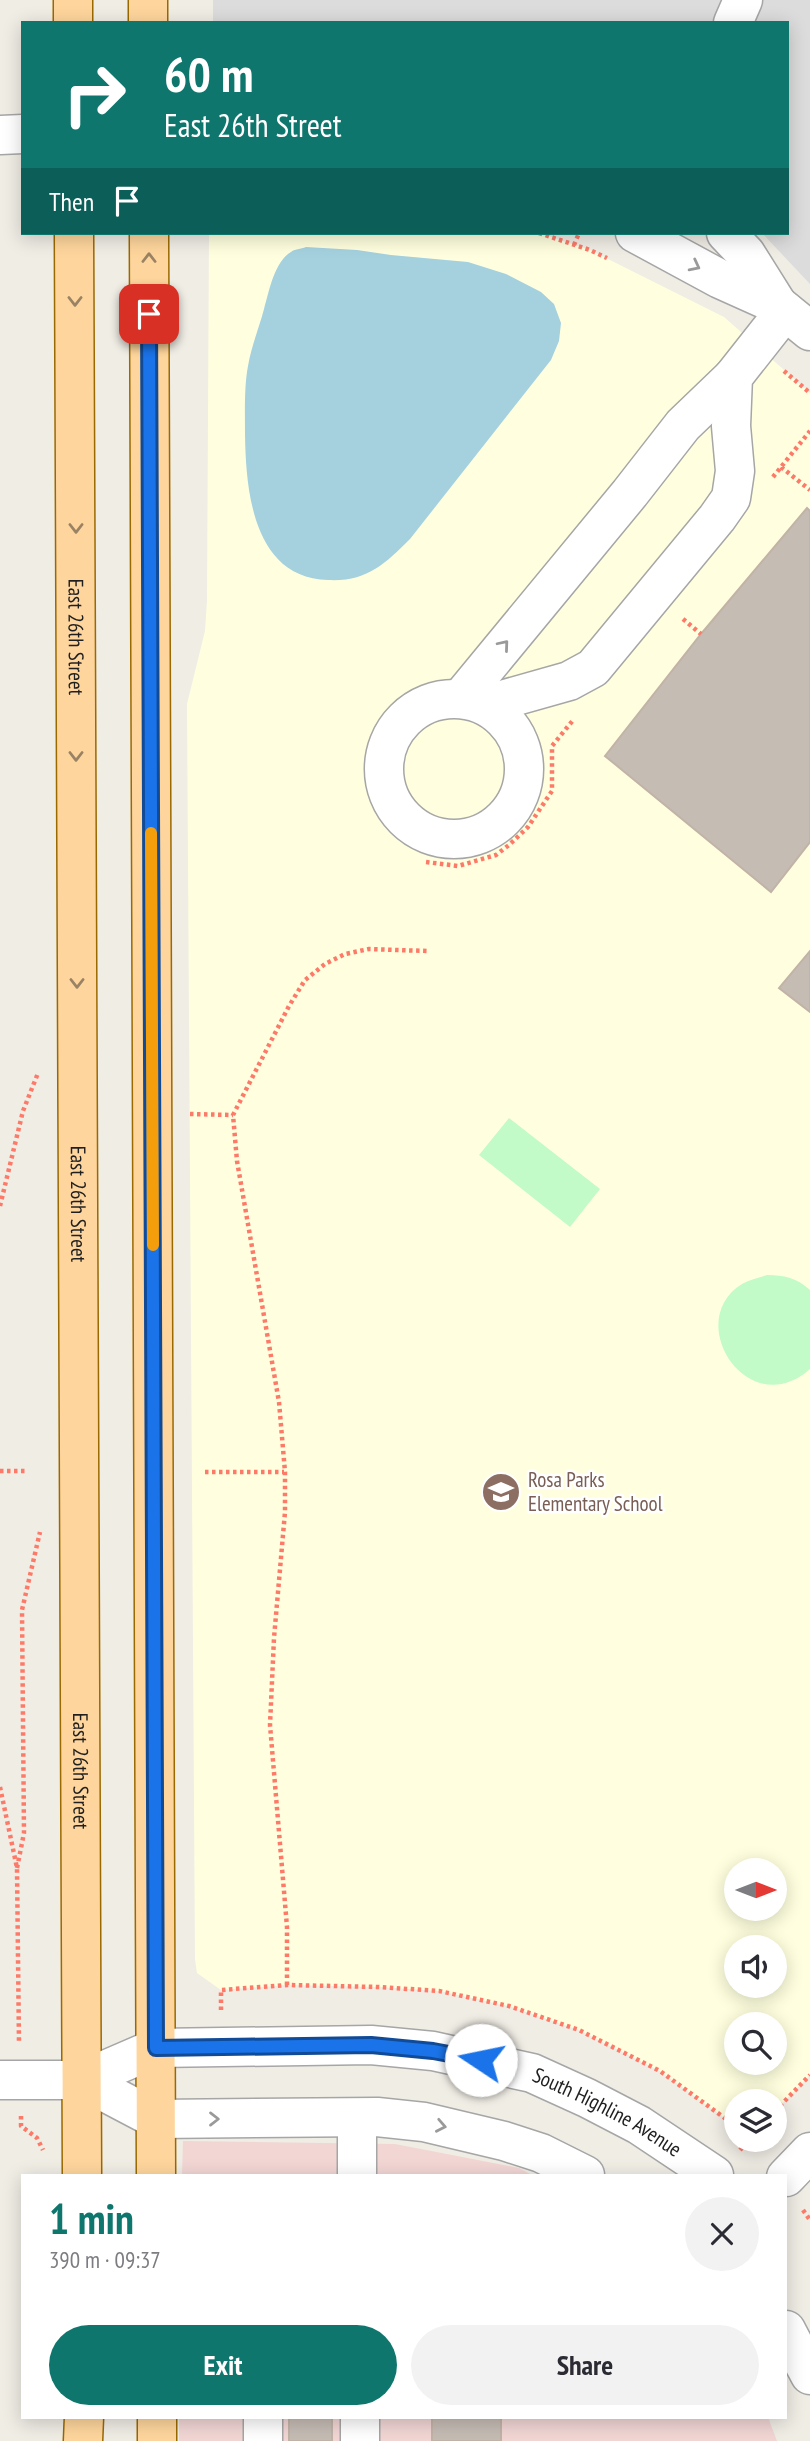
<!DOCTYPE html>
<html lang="en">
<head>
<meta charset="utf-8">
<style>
  body { margin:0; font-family:"PT Sans Narrow",sans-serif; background:#f2f2f3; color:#2b2b33; height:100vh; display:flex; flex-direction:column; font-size:26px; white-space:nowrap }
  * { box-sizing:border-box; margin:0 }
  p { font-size:23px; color:#7c7c81 }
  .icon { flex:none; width:38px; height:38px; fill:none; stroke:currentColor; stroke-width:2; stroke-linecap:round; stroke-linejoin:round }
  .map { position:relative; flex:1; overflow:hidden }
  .drawer { position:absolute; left:21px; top:2174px; width:766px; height:245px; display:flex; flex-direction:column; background:#fff; border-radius:0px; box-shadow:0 4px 18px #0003 }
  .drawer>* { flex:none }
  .top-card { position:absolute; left:21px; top:21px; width:768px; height:214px; border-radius:0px; box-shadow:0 4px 18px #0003; background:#0f766e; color:#fff; overflow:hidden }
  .needle { width:46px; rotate:90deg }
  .controls { position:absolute; left:724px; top:1858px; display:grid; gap:14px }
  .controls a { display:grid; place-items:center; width:63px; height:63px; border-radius:50%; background:#fff; box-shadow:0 4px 18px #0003; font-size:35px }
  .pin { position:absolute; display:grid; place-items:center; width:60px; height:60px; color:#fff; margin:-30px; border-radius:14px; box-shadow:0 4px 10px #0006 }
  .me { position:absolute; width:77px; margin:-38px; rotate:281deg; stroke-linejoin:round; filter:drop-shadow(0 0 5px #0008) }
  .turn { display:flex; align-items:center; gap:24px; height:147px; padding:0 28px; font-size:32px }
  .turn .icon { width:91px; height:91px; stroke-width:2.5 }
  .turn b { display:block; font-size:49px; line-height:60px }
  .then { display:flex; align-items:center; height:66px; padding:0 28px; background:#0003; gap:14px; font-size:26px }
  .round { display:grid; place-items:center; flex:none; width:74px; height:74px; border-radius:37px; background:#f2f2f3 }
  .head { display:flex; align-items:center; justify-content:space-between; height:119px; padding:0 28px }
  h1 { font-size:42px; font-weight:800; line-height:52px; color:#0f766e }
  .primary-button { display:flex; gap:14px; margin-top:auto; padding:14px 28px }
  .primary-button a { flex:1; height:80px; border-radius:42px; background:#0f766e; color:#fff; font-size:28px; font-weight:800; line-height:80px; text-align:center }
  .primary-button a+a { background:#f2f2f3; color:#2b2b33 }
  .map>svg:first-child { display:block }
</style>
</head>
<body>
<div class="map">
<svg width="810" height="2441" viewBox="0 0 810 2441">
  <rect width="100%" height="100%" fill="#f0ede5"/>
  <path fill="#dddcdc" d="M 213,0 L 810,0 L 810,284 L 762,233 L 788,233 L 788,23 L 213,23 Z"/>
  <path fill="#f1d6d4" d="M 183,2141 L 395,2144 L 519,2168 L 532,2175 L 182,2175 Z
    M 179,2417 L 768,2417 L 777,2441 L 179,2441 Z"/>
  <path fill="#ffffdf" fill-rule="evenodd" d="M 209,233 L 539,233 L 590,250 L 724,317 L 810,393 L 810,2075 L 775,2111 L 775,2102 L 737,2102 L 737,2127 L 660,2071 L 579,2030 L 509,2006 L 439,1991 L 379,1987 L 287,1985 L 221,1990 L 197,1973 L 195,1959 L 187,704 L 205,631 L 207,601 ZM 737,1871 L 775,1871 L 775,1909 L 737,1909 ZM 737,1948 L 775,1948 L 775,1986 L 737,1986 ZM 737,2025 L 775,2025 L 775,2063 L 737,2063 Z"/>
  <path fill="#c2fbc7" d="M 509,1118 L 600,1189 L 570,1227 L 479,1155 Z
    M 767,1275 C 784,1275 797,1278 810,1290 L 810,1369 C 748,1424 682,1321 742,1284 C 749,1280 759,1278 767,1275 Z"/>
  <path fill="#a5d1df" d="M 306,247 L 357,250 L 391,255 L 468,262 L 506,274 L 541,292 L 554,304 L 561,323 L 559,341 L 551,360 L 410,539 C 384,565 366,582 328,580 C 253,578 246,491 245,435 C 245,413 244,387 248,366 C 251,347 259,328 264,309 C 269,292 274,262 291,252 C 294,249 301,249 306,247 Z"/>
  <path fill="#c5bcb4" stroke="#c2b3a7" stroke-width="2" d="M 807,508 L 810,511 L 810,842 L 771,892 L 605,756 L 701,634 Z
    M 810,951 L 810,1012 L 779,988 Z
    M 289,2417 L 332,2417 L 332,2441 L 289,2441 Z
    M 432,2417 L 501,2417 L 501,2441 L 432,2441 Z"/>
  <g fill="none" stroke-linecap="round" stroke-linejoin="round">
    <defs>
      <g id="minor">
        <path d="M 733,23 L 743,0"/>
        <path d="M 0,135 L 23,134"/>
        <path d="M 635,233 L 720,279 L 778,305 L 810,331"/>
        <path d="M 726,233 L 746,254 L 778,305"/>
        <path d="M 461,698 L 630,493 L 683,425 L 733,377"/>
        <circle cx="454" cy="769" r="70"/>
        <path d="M 484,705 L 569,681 L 593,668 L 717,518 L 731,498 L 735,471 L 731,426 L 733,377 L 785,311"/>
        <path id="s1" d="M 0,2080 L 82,2080 L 156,2048 L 371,2045 L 433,2051 L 532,2073 L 587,2098 L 639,2125 L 714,2175"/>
        <path d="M 82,2080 L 156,2119 L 377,2117 L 424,2122 L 504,2141 L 541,2153 L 585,2175"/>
        <path d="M 357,2118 L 357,2175"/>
        <path d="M 786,2177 L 810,2152"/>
        <path d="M 786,2330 L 810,2375"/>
        <path d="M 263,2417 L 263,2441"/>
        <path d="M 360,2417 L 360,2441"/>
      </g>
      <g id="major">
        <path d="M 73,0 L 73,23"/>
        <path d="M 148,0 L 148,23"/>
        <path id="s2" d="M 74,233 L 82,2175"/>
        <path d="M 149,233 L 156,2175"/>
        <path d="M 157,2417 L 157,2441"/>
        <path d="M 83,2441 L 84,2417"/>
      </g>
    </defs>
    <use href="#minor" stroke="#a6a6a6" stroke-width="41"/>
    <use href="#major" stroke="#9a6900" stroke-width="41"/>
    <path stroke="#fd7a69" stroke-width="4.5" stroke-dasharray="3.5 3.5" stroke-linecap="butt" d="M 539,233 L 590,250 L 607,258
      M 574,245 L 579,233
      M 784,371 L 810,393
      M 781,467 L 810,490
      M 773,477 L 810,431
      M 683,619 L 701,634
      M 426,862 L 458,866 L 496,855 L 509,845 L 528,827 L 552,791 L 552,746 L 574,719
      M 190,1114 L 233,1115
      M 0,1206 L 23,1111 L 38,1073
      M 0,1471 L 26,1471
      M 205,1472 L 284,1472
      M 0,1787 L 17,1868 L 19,2044
      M 17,1868 L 24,1833 L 22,1610 L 40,1532
      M 287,1985 L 287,1927 L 270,1725 L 274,1638 L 285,1512 L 285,1472 L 279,1402 L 237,1161 L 233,1115 L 289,1006 L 305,980 L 325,964 L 345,954 L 369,949 L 427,951
      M 221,2010 L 221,1990 L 287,1985 L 379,1987 L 439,1991 L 509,2006 L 579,2030 L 660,2071 L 737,2127
      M 775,2111 L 810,2075
      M 21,2116 L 21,2126 L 37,2138 L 43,2150
      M 740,2150 L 749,2140
      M 803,2210 L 810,2220"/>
    <use href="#minor" stroke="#fff" stroke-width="38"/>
    <use href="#major" stroke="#fed59c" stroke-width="38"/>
  </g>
  <defs><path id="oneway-chevron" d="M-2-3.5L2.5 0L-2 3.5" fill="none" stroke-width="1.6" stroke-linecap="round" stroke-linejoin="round" transform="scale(1.75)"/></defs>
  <g stroke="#9a8364">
    <use href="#oneway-chevron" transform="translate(149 258) rotate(-90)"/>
    <use href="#oneway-chevron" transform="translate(75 301) rotate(90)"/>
    <use href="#oneway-chevron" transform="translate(76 528) rotate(90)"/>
    <use href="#oneway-chevron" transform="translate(76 756) rotate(90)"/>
    <use href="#oneway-chevron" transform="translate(77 983) rotate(90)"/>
  </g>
  <g stroke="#9a9a9a">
    <use href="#oneway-chevron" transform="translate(695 266) rotate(27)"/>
    <use href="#oneway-chevron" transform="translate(504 645) rotate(-50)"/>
    <use href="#oneway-chevron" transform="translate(214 2119)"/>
    <use href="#oneway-chevron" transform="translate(441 2126) rotate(11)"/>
  </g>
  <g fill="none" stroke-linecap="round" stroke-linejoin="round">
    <defs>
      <path id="route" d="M 149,314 L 156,2048 L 371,2045 L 433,2051 L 481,2060"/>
    </defs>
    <use href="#route" stroke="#114b97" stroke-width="18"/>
    <use href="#route" stroke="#1a73e8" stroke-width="12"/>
    <path stroke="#f59e0b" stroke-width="12" d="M 151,833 L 153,1245"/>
  </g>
  <defs>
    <symbol id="school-disc" viewBox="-11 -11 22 22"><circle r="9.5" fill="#8d6e63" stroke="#fff"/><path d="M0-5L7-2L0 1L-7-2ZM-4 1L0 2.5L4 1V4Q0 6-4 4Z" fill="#fff"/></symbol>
  </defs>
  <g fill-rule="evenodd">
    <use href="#school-disc" x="479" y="1470" width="44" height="44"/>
  </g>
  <g text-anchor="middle" stroke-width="5" stroke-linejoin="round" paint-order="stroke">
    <g font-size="21" fill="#1f1f1f" stroke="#fff">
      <text dy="7" stroke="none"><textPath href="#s2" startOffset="404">East 26th Street</textPath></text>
      <text dy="7" stroke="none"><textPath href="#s2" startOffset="971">East 26th Street</textPath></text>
      <text dy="7" stroke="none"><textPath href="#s2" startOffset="1538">East 26th Street</textPath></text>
      <text dy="7" stroke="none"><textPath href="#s1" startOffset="626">South Highline Avenue</textPath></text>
    </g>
    <g font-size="21" fill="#785e54" stroke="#fff" text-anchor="start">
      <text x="528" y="1487">Rosa Parks<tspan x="528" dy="24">Elementary School</tspan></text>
    </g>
  </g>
</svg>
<div class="controls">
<a><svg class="needle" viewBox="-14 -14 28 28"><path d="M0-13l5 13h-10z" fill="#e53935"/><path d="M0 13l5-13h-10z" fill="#7c7c81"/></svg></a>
<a><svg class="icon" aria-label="sound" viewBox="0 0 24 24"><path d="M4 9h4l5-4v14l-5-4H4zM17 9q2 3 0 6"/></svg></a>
<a><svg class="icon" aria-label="search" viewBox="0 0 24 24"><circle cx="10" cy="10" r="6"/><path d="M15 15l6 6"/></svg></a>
<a><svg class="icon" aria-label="layers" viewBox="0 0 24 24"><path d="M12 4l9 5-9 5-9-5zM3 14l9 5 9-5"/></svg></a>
</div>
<div class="pin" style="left:149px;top:314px;background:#d93025"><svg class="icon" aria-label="arrive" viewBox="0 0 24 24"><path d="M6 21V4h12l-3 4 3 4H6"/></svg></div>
<svg class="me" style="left:481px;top:2060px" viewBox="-20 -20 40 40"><circle r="19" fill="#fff"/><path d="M0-13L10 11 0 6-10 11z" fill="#1a73e8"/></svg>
<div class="top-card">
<div class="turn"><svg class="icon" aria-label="right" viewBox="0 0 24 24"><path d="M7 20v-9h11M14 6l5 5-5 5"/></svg><div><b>60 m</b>East 26th Street</div></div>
<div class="then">Then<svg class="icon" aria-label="arrive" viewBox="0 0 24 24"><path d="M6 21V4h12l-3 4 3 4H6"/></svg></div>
</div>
<section class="drawer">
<div class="head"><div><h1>1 min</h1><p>390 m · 09:37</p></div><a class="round"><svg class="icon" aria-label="close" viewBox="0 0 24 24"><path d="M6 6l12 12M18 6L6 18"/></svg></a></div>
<div class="primary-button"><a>Exit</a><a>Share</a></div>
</section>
</div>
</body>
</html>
